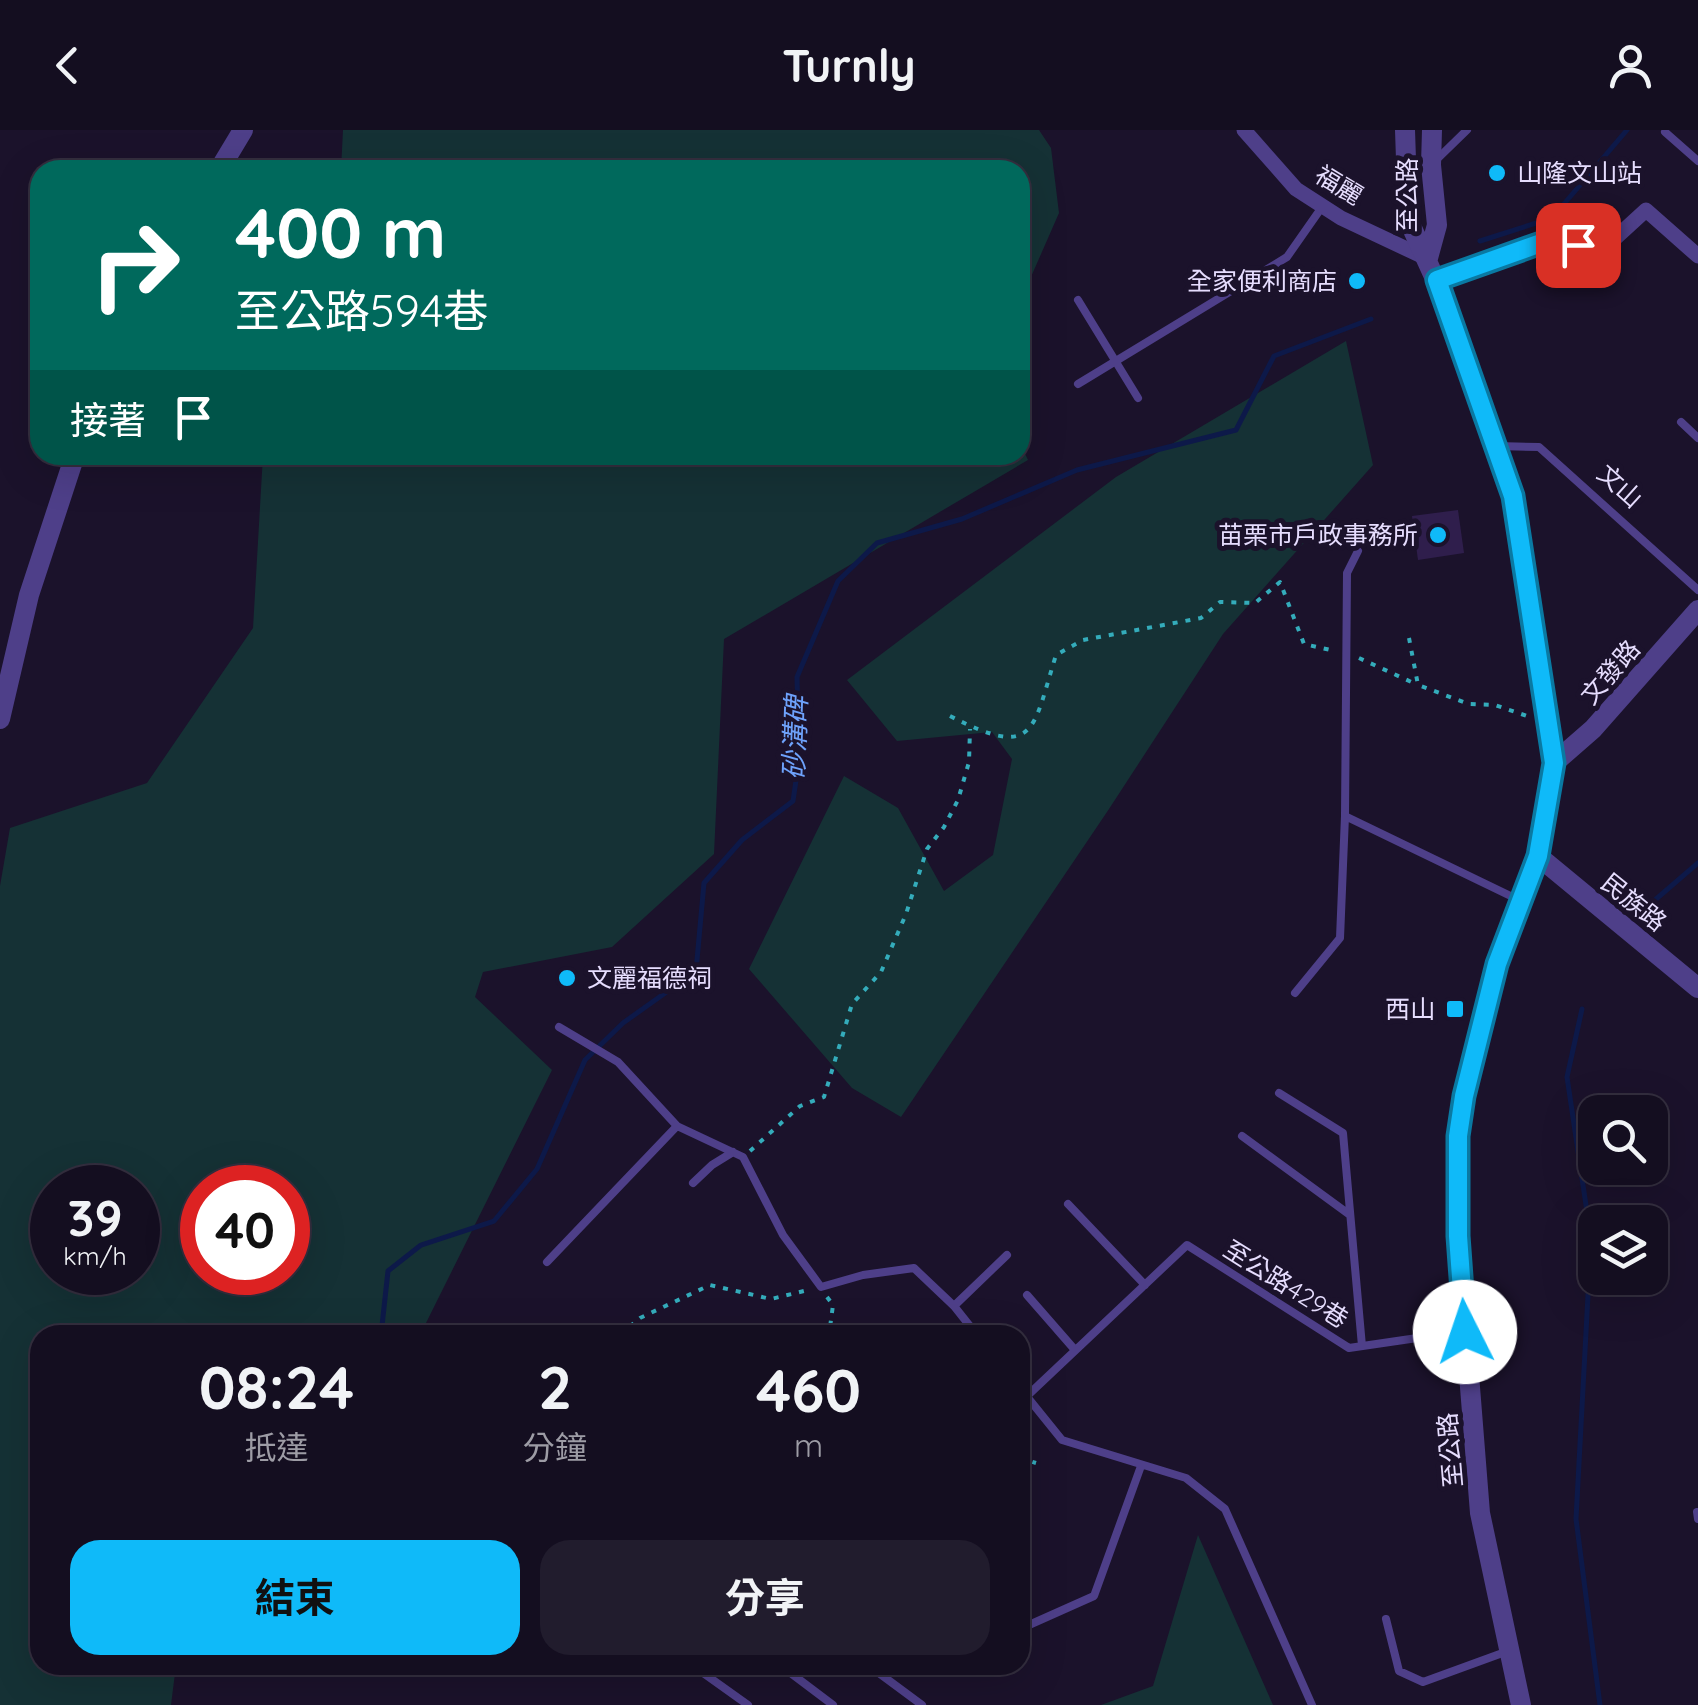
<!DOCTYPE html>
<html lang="zh-TW">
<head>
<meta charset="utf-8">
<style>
  body { margin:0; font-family:Quicksand,"Noto Sans TC",sans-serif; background:#211c2d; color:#f1f3f6; height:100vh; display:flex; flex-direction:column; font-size:38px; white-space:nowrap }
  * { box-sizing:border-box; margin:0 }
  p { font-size:32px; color:#9d9ca5 }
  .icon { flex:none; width:55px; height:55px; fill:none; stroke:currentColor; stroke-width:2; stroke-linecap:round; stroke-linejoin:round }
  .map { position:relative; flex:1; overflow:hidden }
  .panel { position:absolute; left:30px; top:1195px; width:1000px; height:350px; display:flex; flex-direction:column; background:#140e20; border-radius:30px; box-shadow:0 10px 40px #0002,0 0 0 2px #332e3e }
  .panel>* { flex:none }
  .banner { position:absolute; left:30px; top:30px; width:1000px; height:305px; border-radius:30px; box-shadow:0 10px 40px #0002,0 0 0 2px #332e3e; background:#00695c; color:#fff; overflow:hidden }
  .fabs { position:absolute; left:1578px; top:965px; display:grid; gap:20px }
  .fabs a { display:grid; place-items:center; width:90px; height:90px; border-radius:20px; background:#140e20; box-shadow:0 10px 40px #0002,0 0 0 2px #332e3e; font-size:50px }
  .speed { position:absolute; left:30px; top:1035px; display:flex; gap:20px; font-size:50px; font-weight:700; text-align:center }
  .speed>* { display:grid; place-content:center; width:130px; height:130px; border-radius:50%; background:#140e20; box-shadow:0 10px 40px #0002,0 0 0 2px #332e3e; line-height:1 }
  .speed small { font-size:25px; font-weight:400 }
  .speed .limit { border:15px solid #d22; background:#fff; color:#111 }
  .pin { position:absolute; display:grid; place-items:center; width:85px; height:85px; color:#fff; margin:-42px; border-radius:20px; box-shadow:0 5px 15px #0006 }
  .me { position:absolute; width:110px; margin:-55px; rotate:356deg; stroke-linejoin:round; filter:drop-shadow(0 0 8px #0008) }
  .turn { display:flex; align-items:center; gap:35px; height:210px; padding:0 40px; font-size:45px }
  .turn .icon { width:130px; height:130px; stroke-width:2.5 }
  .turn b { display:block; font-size:70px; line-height:85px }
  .then { display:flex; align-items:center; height:95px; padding:0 40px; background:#0003; gap:20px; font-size:38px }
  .eta { display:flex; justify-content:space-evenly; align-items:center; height:170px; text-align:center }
  .eta b { font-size:60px; font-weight:700; line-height:70px }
  .action { display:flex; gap:20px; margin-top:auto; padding:20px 40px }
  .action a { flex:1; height:115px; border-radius:30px; background:#0fbaf9; color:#111; font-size:40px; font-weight:700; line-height:115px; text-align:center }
  .action a+a { background:#211c2d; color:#f1f3f6 }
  header { display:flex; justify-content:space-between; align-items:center; height:130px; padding:0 40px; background:#140e20; font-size:45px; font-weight:700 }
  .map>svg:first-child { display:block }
</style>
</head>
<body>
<header><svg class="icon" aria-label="back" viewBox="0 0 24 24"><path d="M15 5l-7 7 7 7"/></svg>Turnly<svg class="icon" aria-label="person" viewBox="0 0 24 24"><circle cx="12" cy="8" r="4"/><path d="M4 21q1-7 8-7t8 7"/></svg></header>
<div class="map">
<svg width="1698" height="1575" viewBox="0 0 1698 1575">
  <rect width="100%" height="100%" fill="#1b122b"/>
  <path fill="#153135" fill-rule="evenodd" d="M 343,0 L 1039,0 L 1051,18 L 1059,83 L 1020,172 L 1020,40 L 341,40 Z
    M 1346,211 L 1373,335 L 1223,504 L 1109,679 L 901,987 L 852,958 L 749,839 L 844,646 L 898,678 L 944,761 L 993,725 L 1012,629 L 992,602 L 897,611 L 847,550 L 1116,347 Z
    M 1020,313 L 1028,330 L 724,509 L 714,724 L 612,817 L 483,842 L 475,867 L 552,940 L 420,1205 L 40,1205 L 40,1535 L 176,1535 L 171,1575 L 0,1575 L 0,756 L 10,698 L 147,653 L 253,498 L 263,325 L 1020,325 ZM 52,1058 L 138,1058 L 138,1142 L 52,1142 ZM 202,1058 L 288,1058 L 288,1142 L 202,1142 Z
    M 1198,1405 L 1273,1575 L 1101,1575 L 1153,1556 Z"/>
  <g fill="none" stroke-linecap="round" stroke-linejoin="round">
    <path stroke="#0d1949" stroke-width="5" d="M 1480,111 L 1552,88 L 1627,0
      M 1655,770 L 1698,733
      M 1582,879 L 1567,947 L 1591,1109 L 1576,1389 L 1600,1575
      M 381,1205 L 388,1141 L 421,1115 L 494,1091 L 537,1039 L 585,930 L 623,893 L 696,841 L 704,753 L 742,710 L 793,671 L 799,630 L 797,547 L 838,451 L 877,413 L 962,389 L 1077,340 L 1236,300 L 1274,226 L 1371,189"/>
  </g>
  <path fill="#2f1e4c" d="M 1458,380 L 1464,423 L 1418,430 L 1412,386 Z"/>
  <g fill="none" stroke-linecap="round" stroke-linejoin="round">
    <path stroke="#34acbb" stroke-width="4" stroke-dasharray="5 8" stroke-linecap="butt" d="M 1409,508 L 1418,555 L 1469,574 L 1495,575 L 1530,587
      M 1359,528 L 1418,555
      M 950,586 C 1036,630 1032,602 1056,525 L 1083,510 L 1201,488 L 1220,472 L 1255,473 L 1280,452 L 1304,514 L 1335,521
      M 750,1021 L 800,976 L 824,967 L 852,874 L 881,842 L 906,784 L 927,719 L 944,697 L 958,670 L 969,632 L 970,599
      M 827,1167 L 833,1175 L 829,1205
      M 620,1205 L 640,1188 L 710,1155 L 771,1169 L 808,1160
      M 1020,1328 L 1036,1333"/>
    <path stroke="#4e3f89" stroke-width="8" d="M 1665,2 L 1698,31
      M 1411,38 L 1431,35 L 1467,0
      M 1078,170 L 1138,268
      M 1078,254 L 1287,127 L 1322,77
      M 1681,292 L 1698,308
      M 1497,316 L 1539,317 L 1698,460
      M 1358,421 L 1347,443 L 1345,686 L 1521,771
      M 1295,863 L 1340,808 L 1345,686
      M 559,897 L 618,932 L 677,996 L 743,1027 L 783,1105 L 821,1157 L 863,1145 L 914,1138 L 954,1176 L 977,1205
      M 1279,963 L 1343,1003 L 1362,1216
      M 1242,1006 L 1350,1085
      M 693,1053 L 712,1035 L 733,1022
      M 1068,1074 L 1145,1155
      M 547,1132 L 677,996
      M 1027,1165 L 1075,1220
      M 954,1176 L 1007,1125
      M 1020,1258 L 1062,1310 L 1186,1348 L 1225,1379 L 1312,1575
      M 1027,1266 L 1187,1115 L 1349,1218 L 1465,1201
      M 1697,1382 L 1698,1389
      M 1386,1489 L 1399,1541 L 1423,1552 L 1508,1521
      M 1020,1499 L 1094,1466 L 1141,1336
      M 692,1535 L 748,1575
      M 780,1535 L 833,1575
      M 868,1535 L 922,1575"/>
    <path stroke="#4e3f89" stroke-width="15" d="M 1244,0 L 1296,59 L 1341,88 L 1426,128
      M 1437,151 L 1558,107 L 1599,123 L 1646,80 L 1698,126"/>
    <path stroke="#4e3f89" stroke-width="20" d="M 1405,0 L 1408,89 L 1450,182 L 1513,366 L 1554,633 L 1538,726 L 1497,834 L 1464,966 L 1458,1007 L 1458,1106 L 1480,1383 L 1521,1575
      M 219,40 L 243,0
      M 1428,128 L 1437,95 L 1431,35 L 1432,0
      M 0,589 L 29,465 L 75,325
      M 1554,633 L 1593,599 L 1698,480
      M 1538,726 L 1698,858"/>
  </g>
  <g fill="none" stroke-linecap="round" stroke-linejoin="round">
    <defs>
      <path id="route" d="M 1465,1202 L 1458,1106 L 1458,1006 L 1464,966 L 1497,834 L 1538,726 L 1554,633 L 1513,366 L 1437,150 L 1558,107 L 1578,115"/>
    </defs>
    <use href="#route" stroke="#0a79a2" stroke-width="25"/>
    <use href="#route" stroke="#0fbaf9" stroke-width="18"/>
  </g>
  <g fill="#0fbaf9" stroke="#1b122b" stroke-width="4">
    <circle cx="1497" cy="43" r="10"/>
    <circle cx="1357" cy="151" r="10"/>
    <circle cx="1438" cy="405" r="10"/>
    <circle cx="567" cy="848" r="10"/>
    <rect x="1445" y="869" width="20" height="20" rx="5"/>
  </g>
  <g text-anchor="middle" stroke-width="10" stroke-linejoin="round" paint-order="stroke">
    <g font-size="25" fill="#e6ddfe" stroke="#1b122b" text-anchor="end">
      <text x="1517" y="52" text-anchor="start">山隆文山站</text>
      <text x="1337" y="160">全家便利商店</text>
      <text x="1418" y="414">苗栗市戶政事務所</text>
      <text x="587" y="857" text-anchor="start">文麗福德祠</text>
      <text x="1435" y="888">西山</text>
    </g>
    <g font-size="25" fill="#e6ddfe" stroke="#1b122b">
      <text transform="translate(1339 55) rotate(31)" y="9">福麗</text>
      <text transform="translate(1407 65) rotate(-90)" y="9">至公路</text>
      <text transform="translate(1620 356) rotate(42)" y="9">文山</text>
      <text transform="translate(1610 542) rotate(-49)" y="9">文發路</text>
      <text transform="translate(1634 772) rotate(39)" y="9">民族路</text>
      <text transform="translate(1286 1154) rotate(32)" y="9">至公路429巷</text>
      <text transform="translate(1450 1320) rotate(-95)" y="9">至公路</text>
    </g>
    <g font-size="28" font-style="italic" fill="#6ea2fb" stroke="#1b122b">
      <text transform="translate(795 608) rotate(-88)" y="10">砂溝碑</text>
    </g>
  </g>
</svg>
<div class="fabs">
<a><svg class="icon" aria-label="search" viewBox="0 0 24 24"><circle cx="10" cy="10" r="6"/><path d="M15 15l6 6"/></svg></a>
<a><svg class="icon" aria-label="layers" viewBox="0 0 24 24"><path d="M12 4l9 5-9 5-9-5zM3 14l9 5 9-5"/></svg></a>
</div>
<div class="speed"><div>39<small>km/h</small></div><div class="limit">40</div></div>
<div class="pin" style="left:1578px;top:115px;background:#d93025"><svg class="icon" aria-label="arrive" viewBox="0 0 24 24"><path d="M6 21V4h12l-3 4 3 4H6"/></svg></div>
<svg class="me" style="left:1465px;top:1202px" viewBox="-20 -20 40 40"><circle r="19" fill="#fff"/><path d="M0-13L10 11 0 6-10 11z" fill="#0fbaf9"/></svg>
<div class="banner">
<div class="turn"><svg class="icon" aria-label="right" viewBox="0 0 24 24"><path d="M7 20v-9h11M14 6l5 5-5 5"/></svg><div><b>400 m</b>至公路594巷</div></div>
<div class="then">接著<svg class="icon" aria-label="arrive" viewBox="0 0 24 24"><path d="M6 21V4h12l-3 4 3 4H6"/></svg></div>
</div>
<section class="panel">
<div class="eta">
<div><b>08:24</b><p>抵達</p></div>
<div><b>2</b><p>分鐘</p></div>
<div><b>460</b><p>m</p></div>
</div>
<div class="action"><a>結束</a><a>分享</a></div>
</section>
</div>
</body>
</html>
